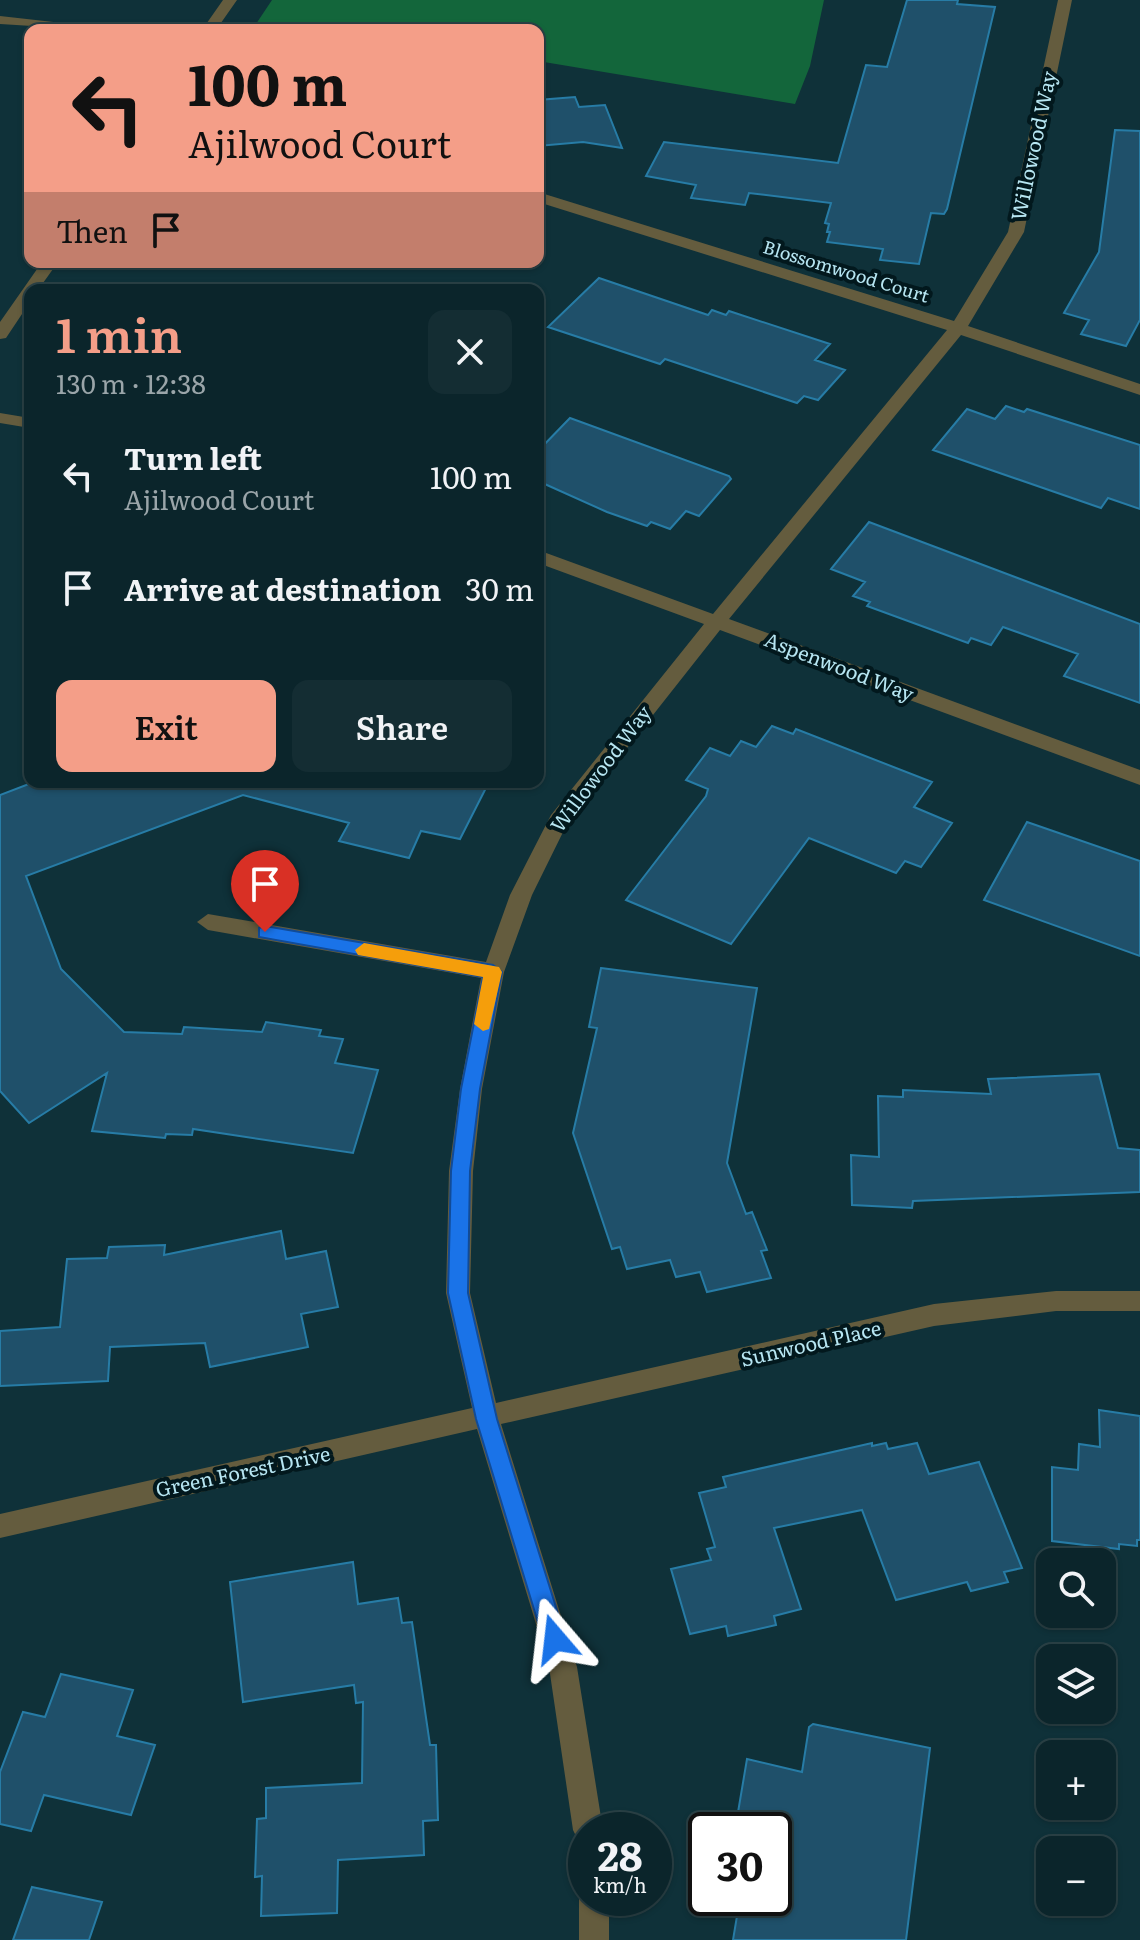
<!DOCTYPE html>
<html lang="en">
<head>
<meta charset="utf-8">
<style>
  body { margin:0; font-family:Literata,serif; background:#142d33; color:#f1f3f6; height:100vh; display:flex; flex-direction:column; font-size:30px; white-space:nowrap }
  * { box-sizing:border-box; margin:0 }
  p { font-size:26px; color:#9aa5a9 }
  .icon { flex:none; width:44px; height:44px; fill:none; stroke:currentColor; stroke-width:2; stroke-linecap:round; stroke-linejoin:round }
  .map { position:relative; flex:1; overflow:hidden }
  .side { position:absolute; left:24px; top:284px; width:520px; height:504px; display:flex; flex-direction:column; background:#0b252b; border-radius:16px; box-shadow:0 2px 6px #0004,0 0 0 2px #2b4247 }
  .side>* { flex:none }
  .guide { position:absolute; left:24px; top:24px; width:520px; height:244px; border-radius:16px; box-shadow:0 2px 6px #0004,0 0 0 2px #2b4247; background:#f49e88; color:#111; overflow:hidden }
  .fabs { position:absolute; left:1036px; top:1548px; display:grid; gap:16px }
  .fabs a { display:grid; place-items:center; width:80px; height:80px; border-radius:16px; background:#0b252b; box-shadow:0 2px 6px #0004,0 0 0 2px #2b4247; font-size:40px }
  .speed { position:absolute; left:568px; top:1812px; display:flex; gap:16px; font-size:40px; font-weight:700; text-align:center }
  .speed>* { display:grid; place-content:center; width:104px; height:104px; border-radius:50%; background:#0b252b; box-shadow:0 2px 6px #0004,0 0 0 2px #2b4247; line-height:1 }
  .speed small { font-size:20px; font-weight:400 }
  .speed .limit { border:4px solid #111; border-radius:12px; background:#fff; color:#111 }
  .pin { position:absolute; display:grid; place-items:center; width:68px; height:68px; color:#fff; margin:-82px -34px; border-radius:50% 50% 50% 0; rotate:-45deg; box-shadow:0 0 8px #0007 }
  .pin .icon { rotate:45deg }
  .me { position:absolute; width:88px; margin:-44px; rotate:343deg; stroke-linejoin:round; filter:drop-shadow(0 0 6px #0008) }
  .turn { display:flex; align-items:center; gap:28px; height:168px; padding:0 32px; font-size:36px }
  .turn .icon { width:104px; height:104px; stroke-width:2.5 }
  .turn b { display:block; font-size:56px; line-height:68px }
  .then { display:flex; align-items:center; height:76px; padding:0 32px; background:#0003; gap:16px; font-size:30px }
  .round { display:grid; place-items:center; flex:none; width:84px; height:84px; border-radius:16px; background:#142d33 }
  .head { display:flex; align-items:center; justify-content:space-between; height:136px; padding:0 32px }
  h1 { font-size:48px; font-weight:600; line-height:60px; color:#f49e88 }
  .button { display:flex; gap:16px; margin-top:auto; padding:16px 32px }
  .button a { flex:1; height:92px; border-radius:16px; background:#f49e88; color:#111; font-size:32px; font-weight:600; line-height:92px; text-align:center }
  .button a+a { background:#142d33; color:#f1f3f6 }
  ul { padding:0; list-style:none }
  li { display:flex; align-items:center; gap:24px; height:112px; padding:0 32px }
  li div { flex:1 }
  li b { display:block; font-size:30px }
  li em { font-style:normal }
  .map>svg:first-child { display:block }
</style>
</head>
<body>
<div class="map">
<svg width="1140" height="1940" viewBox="0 0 1140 1940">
  <rect width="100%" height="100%" fill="#0f3139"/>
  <path fill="#13663b" d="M 272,0 L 824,0 L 810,66 L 795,104 L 538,61 L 538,30 L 252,30 Z"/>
  <path fill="#1f506a" stroke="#277ca6" stroke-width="2" d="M 907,0 L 958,0 L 957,4 L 995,7 L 947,209 L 944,214 L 931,213 L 919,264 L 880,260 L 883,249 L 827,242 L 830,232 L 827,232 L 829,224 L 825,223 L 831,203 L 749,193 L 745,205 L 691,198 L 696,185 L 646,176 L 664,142 L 838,163 L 866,65 L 887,67 Z
    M 575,97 L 579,107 L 605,105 L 622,148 L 583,142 L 538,146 L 538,100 Z
    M 1115,130 L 1140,131 L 1140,320 L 1126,346 L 1081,334 L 1089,320 L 1064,313 L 1099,252 Z
    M 599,278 L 708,315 L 712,310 L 726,315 L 729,311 L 830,344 L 815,360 L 845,370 L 818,400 L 804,396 L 797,403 L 665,359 L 660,364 L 548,327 Z
    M 1006,406 L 1024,412 L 1027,409 L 1140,445 L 1140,509 L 1108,498 L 1101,508 L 933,450 L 967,409 L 995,419 Z
    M 570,418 L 729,476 L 731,479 L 699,516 L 686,511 L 670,529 L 651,522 L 647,526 L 607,512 L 538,481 L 538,451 Z
    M 869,522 L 1140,624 L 1140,703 L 1064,676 L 1078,654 L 1003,627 L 991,645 L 971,638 L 968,643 L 867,606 L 870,602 L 853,596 L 865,582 L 831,569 Z
    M 772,726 L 793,734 L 796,729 L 932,782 L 914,807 L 952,823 L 921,867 L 905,861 L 896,873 L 809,838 L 731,944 L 626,900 L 706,796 L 708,789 L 686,780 L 710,748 L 730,756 L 741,741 L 756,747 Z
    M 34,782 L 355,782 L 383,788 L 386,782 L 489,782 L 460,839 L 421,831 L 409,858 L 339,841 L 349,823 L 243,795 L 26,876 L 61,969 L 124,1032 L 182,1034 L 184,1027 L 262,1032 L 266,1022 L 321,1030 L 319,1036 L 343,1039 L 335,1063 L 378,1070 L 353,1153 L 193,1129 L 192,1135 L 166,1134 L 165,1138 L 92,1131 L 107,1073 L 29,1123 L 0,1091 L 0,795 Z
    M 1027,822 L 1140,861 L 1140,956 L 984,900 Z
    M 601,968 L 757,988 L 727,1163 L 746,1214 L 752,1212 L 767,1250 L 761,1251 L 771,1278 L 707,1292 L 700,1272 L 676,1277 L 670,1260 L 627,1269 L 620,1247 L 612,1249 L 573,1133 L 597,1028 L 589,1027 Z
    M 1099,1074 L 1118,1148 L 1140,1150 L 1140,1192 L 913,1201 L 912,1208 L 852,1205 L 851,1155 L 879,1157 L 878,1096 L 903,1097 L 903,1090 L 991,1094 L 988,1079 Z
    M 281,1231 L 286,1259 L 326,1251 L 338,1307 L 301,1314 L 308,1347 L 210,1367 L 205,1343 L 110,1347 L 108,1381 L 0,1386 L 0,1331 L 60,1327 L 67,1259 L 107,1258 L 109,1247 L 165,1245 L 164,1255 Z
    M 1099,1410 L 1140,1416 L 1140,1540 L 1137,1540 L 1137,1546 L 1119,1544 L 1119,1549 L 1052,1541 L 1052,1467 L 1078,1470 L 1079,1444 L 1100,1447 Z
    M 872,1443 L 872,1446 L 886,1443 L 888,1449 L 917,1443 L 929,1474 L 979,1462 L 1022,1568 L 1004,1572 L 1008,1582 L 971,1591 L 967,1582 L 896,1600 L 862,1510 L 774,1528 L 801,1609 L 774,1616 L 776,1625 L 728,1636 L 726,1626 L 690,1634 L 671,1569 L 711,1560 L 707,1549 L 715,1547 L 699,1493 L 726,1487 L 723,1477 Z
    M 353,1562 L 358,1604 L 398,1598 L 402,1623 L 412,1622 L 430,1745 L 436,1745 L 438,1820 L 423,1821 L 424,1855 L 338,1860 L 337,1913 L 261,1916 L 262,1876 L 255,1877 L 257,1819 L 266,1818 L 266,1788 L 362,1783 L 363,1702 L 356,1703 L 354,1685 L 243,1702 L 230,1582 Z
    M 61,1674 L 133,1690 L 117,1736 L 155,1745 L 131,1815 L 44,1795 L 31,1831 L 0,1824 L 0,1772 L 23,1712 L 45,1717 Z
    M 813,1724 L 930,1748 L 906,1940 L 733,1940 L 740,1898 L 774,1898 L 774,1830 L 735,1830 L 747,1759 L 802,1772 L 809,1727 Z
    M 32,1887 L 102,1902 L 89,1940 L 13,1940 Z"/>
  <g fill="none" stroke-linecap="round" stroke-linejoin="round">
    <path fill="#645c3e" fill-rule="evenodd" d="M 1058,0 L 1072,0 L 1024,232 L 968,326 L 1140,384 L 1140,395 L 961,335 L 729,619 L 1140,770 L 1140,785 L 720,630 L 567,824 L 532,895 L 504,972 L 482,1089 L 473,1171 L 470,1293 L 496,1403 L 934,1304 L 1056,1291 L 1140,1291 L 1140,1311 L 1056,1311 L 934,1326 L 501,1424 L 577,1667 L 603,1830 L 586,1830 L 586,1844 L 578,1840 L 573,1830 L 549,1667 L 477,1429 L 0,1538 L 0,1514 L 472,1408 L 446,1293 L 449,1171 L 460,1089 L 481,978 L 208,930 L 197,922 L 208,914 L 486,962 L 510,895 L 551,815 L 704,624 L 538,563 L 538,550 L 713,614 L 947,330 L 538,202 L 538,192 L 954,321 L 1008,232 Z
      M 0,16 L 89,26 L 96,30 L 0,24 Z
      M 0,413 L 30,418 L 30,428 L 0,423 Z
      M 586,1887 L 586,1898 L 609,1898 L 609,1940 L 579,1940 L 579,1898 Z"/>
    <path fill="#645c3e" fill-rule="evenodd" d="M 223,0 L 237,0 L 216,30 L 202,30 Z
      M 42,262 L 58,262 L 38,290 L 30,290 L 30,302 L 6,338 L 0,339 L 0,322 Z"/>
  </g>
  <path fill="#1a73e8" stroke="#114b97" stroke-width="2" d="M 265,926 L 493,965 L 502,972 L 480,1089 L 470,1171 L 468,1293 L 497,1419 L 566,1639 L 563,1647 L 555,1650 L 547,1647 L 543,1639 L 476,1419 L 448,1293 L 451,1171 L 461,1089 L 483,977 L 259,937 L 259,928 Z"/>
  <path fill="#f59e0b" d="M 364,943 L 499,967 L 502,972 L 489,1029 L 483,1031 L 474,1024 L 483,977 L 358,955 L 355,950 Z"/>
  <g text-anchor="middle" stroke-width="8" stroke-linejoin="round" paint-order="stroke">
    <g font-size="18" fill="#b7e6f2" stroke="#02181d">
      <text transform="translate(846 272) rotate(17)" y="6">Blossomwood Court</text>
    </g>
    <g font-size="20" fill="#b7e6f2" stroke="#02181d">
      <text transform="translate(1034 146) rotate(-78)" y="7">Willowood Way</text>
      <text transform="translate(839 667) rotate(21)" y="7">Aspenwood Way</text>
      <text transform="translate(601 769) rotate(-53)" y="7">Willowood Way</text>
      <text transform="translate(811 1344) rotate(-13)" y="7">Sunwood Place</text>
      <text transform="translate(243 1472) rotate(-12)" y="7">Green Forest Drive</text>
    </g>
  </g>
</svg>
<div class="fabs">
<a><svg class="icon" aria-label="search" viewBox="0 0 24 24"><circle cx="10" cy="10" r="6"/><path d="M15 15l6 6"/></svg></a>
<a><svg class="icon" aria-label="layers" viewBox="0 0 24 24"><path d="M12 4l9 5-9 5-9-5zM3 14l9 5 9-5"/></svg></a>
<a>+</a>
<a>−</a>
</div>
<div class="speed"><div>28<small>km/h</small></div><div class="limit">30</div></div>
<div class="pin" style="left:265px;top:932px;background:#d93025"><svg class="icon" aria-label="arrive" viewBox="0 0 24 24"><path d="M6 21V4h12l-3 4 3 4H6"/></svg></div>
<svg class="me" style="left:555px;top:1639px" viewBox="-20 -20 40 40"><path d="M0-17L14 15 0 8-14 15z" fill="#1a73e8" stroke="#fff" stroke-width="4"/></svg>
<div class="guide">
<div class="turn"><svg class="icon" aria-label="left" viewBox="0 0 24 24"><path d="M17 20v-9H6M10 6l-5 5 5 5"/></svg><div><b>100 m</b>Ajilwood Court</div></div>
<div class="then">Then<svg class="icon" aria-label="arrive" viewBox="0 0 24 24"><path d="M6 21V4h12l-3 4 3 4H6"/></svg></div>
</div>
<section class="side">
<div class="head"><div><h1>1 min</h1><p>130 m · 12:38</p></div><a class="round"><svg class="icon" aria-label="close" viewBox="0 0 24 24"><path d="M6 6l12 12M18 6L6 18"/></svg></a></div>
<ul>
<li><svg class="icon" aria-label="left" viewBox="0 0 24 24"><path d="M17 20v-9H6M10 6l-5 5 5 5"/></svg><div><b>Turn left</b><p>Ajilwood Court</p></div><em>100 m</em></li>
<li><svg class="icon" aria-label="arrive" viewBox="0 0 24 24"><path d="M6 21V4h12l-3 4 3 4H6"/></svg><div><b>Arrive at destination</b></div><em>30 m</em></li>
</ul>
<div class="button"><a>Exit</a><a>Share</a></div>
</section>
</div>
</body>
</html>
